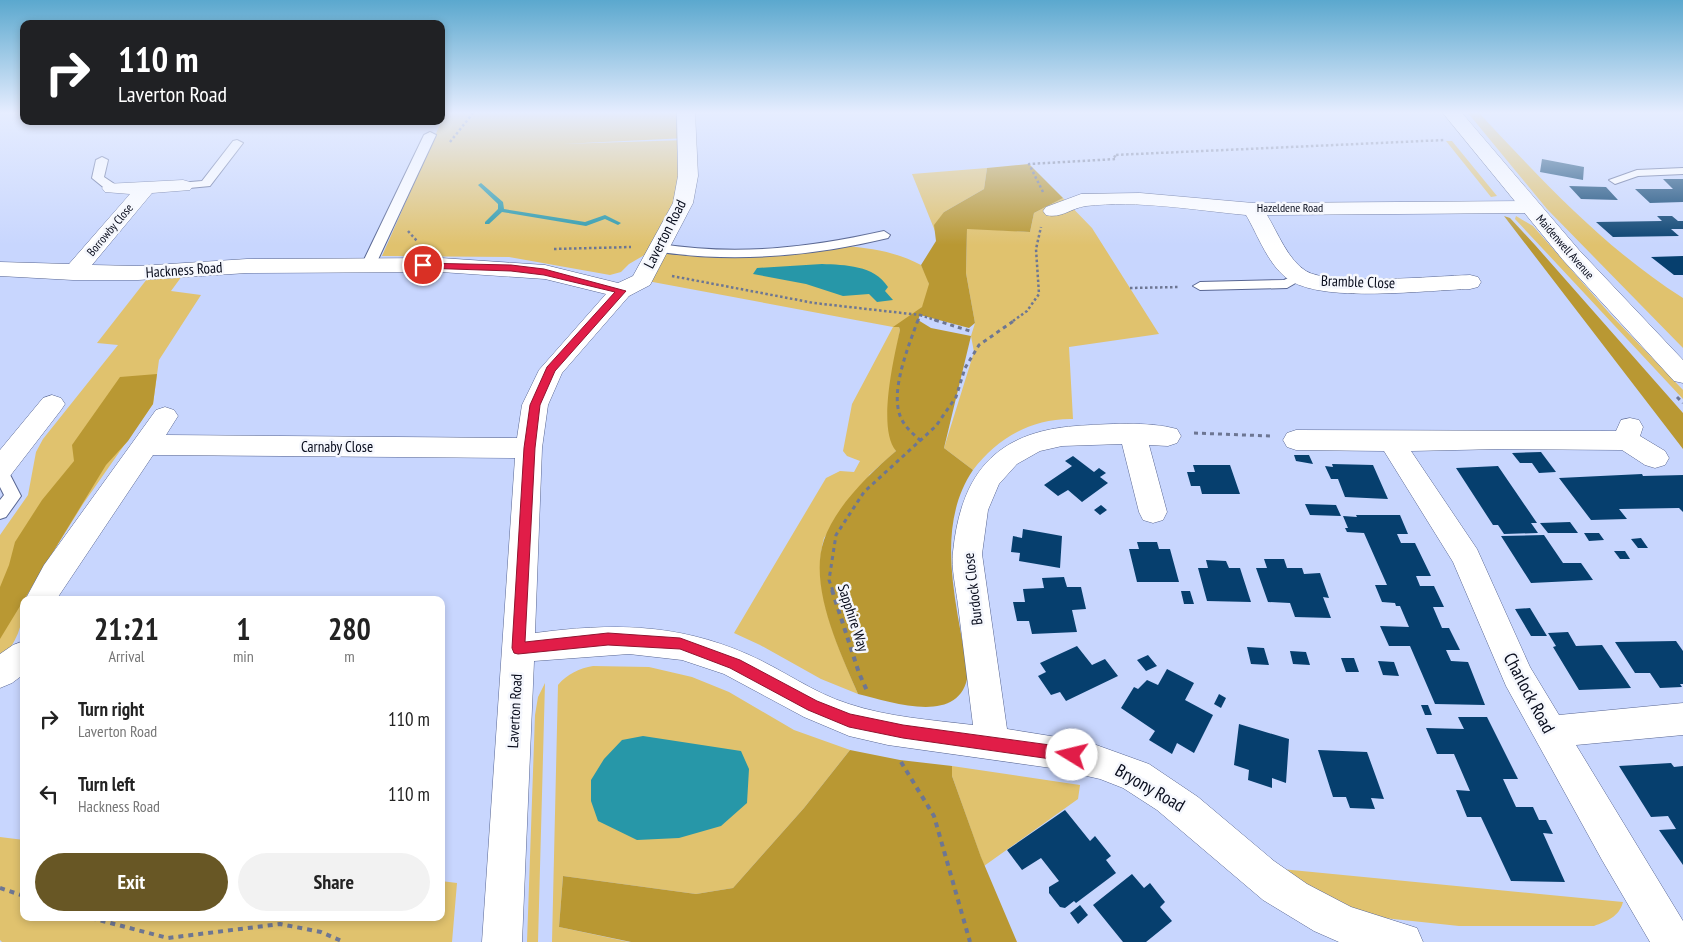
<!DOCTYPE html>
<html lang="en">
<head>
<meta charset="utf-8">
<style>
  body { margin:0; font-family:"PT Sans Narrow",sans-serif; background:#f2f2f2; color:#222; height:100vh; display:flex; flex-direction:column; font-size:19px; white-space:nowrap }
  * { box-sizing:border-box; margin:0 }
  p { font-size:16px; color:#767676 }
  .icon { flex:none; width:28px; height:28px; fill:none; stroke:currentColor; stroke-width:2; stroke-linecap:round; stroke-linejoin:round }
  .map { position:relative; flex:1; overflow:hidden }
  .sheet { position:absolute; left:20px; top:596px; width:425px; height:325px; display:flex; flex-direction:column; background:#fff; border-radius:10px; box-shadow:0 2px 8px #0003 }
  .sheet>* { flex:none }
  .hud { position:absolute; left:20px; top:20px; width:425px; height:105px; border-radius:10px; box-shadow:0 2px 8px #0003; background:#202124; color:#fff; overflow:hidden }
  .pin { position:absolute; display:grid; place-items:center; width:42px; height:42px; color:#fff; margin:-21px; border:2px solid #fff; border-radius:50%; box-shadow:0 1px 5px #0007 }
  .me { position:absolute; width:55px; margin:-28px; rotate:279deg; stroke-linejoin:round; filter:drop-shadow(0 0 4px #0008) }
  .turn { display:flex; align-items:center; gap:18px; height:105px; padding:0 15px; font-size:22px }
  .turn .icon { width:65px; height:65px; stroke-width:2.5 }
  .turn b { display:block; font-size:35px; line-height:42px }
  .eta { display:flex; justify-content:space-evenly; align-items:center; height:85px; text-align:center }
  .eta b { font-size:30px; font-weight:800; line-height:35px }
  .cta { display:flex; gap:10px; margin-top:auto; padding:10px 15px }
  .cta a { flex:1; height:58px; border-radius:30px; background:#685725; color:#fff; font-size:20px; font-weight:800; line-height:58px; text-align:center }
  .cta a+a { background:#f2f2f2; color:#222 }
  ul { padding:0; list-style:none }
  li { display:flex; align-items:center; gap:15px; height:75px; padding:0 15px }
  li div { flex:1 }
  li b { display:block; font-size:19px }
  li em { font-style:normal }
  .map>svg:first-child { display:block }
</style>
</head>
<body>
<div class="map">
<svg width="1683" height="942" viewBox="0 0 1683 942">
  <rect width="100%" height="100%" fill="#c8d6fe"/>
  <path fill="#e0c26e" d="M 445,113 L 686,113 L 687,138 L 562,144 L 687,140 L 688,178 L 660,246 L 629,264 L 621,272 L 610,275 L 509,257 L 382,256 Z
    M 1468,113 L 1479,113 C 1542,180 1604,248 1683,298 L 1683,348 L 1547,209 Z
    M 1446,141 L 1452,141 L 1497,196 L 1491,197 Z
    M 987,168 L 984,189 L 944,212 L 937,236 L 912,174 Z
    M 1063,198 L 1092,228 L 1159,334 L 1069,347 L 1073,419 C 1032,418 997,438 973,470 L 944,448 L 974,352 L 971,336 L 975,323 L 966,273 L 967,228 L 1030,232 L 1034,213 Z
    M 1516,216 L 1533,226 L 1610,314 L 1683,390 L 1683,399 L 1515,219 Z
    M 661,246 L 697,253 L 844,246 C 871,248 897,252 921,265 C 924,271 928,278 929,284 C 933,306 910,318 894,327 L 899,327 L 900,330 C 894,367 880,416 896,451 L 870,474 L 824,538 C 810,589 839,648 858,694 L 821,679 L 760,645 L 734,633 L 826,478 L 840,471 L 854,472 L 860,461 L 847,456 L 843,451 L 852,404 L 893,327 L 642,280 Z
    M 182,276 L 171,291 L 201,295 L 159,360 L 153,404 L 83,504 L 33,584 L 28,600 L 24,600 C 24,624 16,644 0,661 L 0,535 L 28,495 L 36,452 L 43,439 L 118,345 L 97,343 L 147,279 Z
    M 593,666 L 649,667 L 692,677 L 729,692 L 794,730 L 850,750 L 804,808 L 733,888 L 696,894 L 563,876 L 559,927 L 629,942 L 552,942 L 558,685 C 567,674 580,668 593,666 Z
    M 545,683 L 538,942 L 527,942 L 535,715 L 538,697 Z
    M 952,766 L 1080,785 L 1078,799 L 984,866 L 952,776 Z
    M 0,837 L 24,840 L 24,918 L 441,918 L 441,881 L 457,883 L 452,942 L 2,942 L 0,940 Z
    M 1271,868 L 1623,902 C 1619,917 1607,921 1594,926 L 1459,926 L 1384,918 L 1357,912 Z"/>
  <path fill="#b99833" d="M 1029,164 L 1063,198 L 1034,213 L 1030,232 L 967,229 L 966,273 L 975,323 L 969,328 L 920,315 L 918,320 L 931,328 L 971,336 L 944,448 L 973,470 C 933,529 958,608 968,674 C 961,727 892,702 858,694 C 840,652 808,586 824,540 C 835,507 870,473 896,451 C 877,429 894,357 900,330 L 899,327 L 893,327 L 922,307 L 929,284 L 921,265 L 936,241 L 934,225 L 944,212 L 984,189 L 987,168 Z
    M 1504,216 L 1510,218 L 1535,245 L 1683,413 L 1683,449 Z
    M 157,374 L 153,404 L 128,441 L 106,465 L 0,639 L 0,587 L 9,565 L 15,542 L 42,500 L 74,461 L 72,445 L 120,377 Z
    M 850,750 L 900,760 L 952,766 L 952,776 L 981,857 L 1017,942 L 631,942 L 559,927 L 563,876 L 696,894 L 733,888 L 804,808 Z"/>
  <path fill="#2797a8" d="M 822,264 C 845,265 874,265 888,287 L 885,291 L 893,300 L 877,302 L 869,294 L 843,296 L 806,284 L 753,274 L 757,268 Z
    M 643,736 L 741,751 L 749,769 L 747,803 L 721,826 L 679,838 L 637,840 L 598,821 L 591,801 L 591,780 L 604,759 L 622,740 Z"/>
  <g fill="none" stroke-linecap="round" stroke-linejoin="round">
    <path fill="#2797a8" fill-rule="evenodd" d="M 481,183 L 503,202 L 504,209 L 585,222 L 605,215 L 621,223 L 618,225 L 605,219 L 586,226 L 502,212 L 489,224 L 485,224 L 485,222 L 498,209 L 498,204 L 479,186 L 478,185 Z"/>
  </g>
  <path fill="#063f6e" d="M 1542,159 L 1584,167 L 1583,180 L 1540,172 Z
    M 1663,179 L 1683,179 L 1683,202 L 1650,203 L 1635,189 L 1673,189 Z
    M 1569,186 L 1606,187 L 1618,200 L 1581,199 Z
    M 1657,216 L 1672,216 L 1678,221 L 1683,221 L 1683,229 L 1671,229 L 1679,236 L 1613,237 L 1596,222 L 1662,221 Z
    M 1683,256 L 1683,275 L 1674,275 L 1651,257 Z
    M 1541,452 L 1556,472 L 1539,473 L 1532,463 L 1520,463 L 1512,453 Z
    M 1294,455 L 1309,455 L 1313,464 L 1296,461 Z
    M 1073,456 L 1094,472 L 1099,468 L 1106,473 L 1100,477 L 1108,483 L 1082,502 L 1068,490 L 1058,496 L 1044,485 L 1072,466 L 1065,461 Z
    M 1332,464 L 1373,465 L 1388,499 L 1345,497 L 1338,479 L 1331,479 L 1325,466 L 1333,467 Z
    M 1193,465 L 1230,465 L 1240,494 L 1202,494 L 1200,486 L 1191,486 L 1187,472 L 1195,472 Z
    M 1498,466 L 1537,523 L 1531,523 L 1538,533 L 1504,534 L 1498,525 L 1493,525 L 1456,468 Z
    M 1642,474 L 1643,476 L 1683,475 L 1683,512 L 1679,508 L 1619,509 L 1627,519 L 1591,520 L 1559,478 Z
    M 1305,504 L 1336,505 L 1341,516 L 1310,515 Z
    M 1101,505 L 1107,510 L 1100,515 L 1094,510 Z
    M 1356,515 L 1400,515 L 1408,534 L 1397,534 L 1401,543 L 1415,543 L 1431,576 L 1416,576 L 1420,586 L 1434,586 L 1444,607 L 1433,607 L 1442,628 L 1449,628 L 1460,650 L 1446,650 L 1451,661 L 1468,662 L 1485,705 L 1435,704 L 1410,646 L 1389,646 L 1380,626 L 1409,627 L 1400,606 L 1396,606 L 1395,603 L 1382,602 L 1375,585 L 1387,585 L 1364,533 L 1347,532 L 1345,528 L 1348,528 L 1343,516 L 1357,517 Z
    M 1570,522 L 1578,533 L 1548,533 L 1540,523 Z
    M 1023,529 L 1062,536 L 1060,568 L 1019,561 L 1020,553 L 1011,552 L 1013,536 L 1022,538 Z
    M 1584,533 L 1599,533 L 1604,540 L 1589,541 Z
    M 1544,535 L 1563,563 L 1581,563 L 1593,580 L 1531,583 L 1501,536 Z
    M 1641,538 L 1648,548 L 1638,548 L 1631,539 Z
    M 1137,542 L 1157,542 L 1159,549 L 1170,549 L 1179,582 L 1137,582 L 1129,549 L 1139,549 Z
    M 1614,551 L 1625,551 L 1630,559 L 1620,559 Z
    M 1264,559 L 1284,559 L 1287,568 L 1302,568 L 1304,574 L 1320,573 L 1329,598 L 1323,597 L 1331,618 L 1295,617 L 1290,603 L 1268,602 L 1256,568 L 1267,568 Z
    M 1206,560 L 1226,561 L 1229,568 L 1240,568 L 1251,602 L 1207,601 L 1198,568 L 1208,568 Z
    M 1064,577 L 1067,587 L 1081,587 L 1086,609 L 1072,610 L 1077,632 L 1032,634 L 1029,621 L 1017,621 L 1013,602 L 1025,602 L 1023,589 L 1044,588 L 1042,578 Z
    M 1181,591 L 1190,591 L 1194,604 L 1184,604 Z
    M 1530,608 L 1547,636 L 1531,636 L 1515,609 Z
    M 1568,632 L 1576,646 L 1602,645 L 1631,688 L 1579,690 L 1553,647 L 1556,646 L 1548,633 Z
    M 1676,641 L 1683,651 L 1683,684 L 1680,684 L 1682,687 L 1660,688 L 1650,673 L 1635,673 L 1615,642 Z
    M 1077,646 L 1092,665 L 1105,659 L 1118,676 L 1066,701 L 1060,692 L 1051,695 L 1038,676 L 1046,672 L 1040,663 Z
    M 1247,647 L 1264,648 L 1269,665 L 1251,664 Z
    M 1290,651 L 1306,652 L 1310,665 L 1293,664 Z
    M 1148,655 L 1157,666 L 1146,671 L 1137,660 Z
    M 1341,658 L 1354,658 L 1359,672 L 1346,672 Z
    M 1378,661 L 1394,662 L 1399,676 L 1383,675 Z
    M 1167,669 L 1194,683 L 1185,700 L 1213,715 L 1194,753 L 1177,743 L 1172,754 L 1149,740 L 1155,731 L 1121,708 L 1134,687 L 1138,689 L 1147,680 L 1158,685 Z
    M 1219,694 L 1226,698 L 1221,708 L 1214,704 Z
    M 1421,705 L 1428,705 L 1432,715 L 1425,715 Z
    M 1458,717 L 1487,717 L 1518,779 L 1503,779 L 1509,792 L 1516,807 L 1533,807 L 1539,820 L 1546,820 L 1553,834 L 1543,833 L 1565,882 L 1511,881 L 1481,817 L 1467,817 L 1456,790 L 1470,791 L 1454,754 L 1437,754 L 1426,728 L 1464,729 Z
    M 1239,724 L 1289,739 L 1286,783 L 1272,778 L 1272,788 L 1248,780 L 1249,770 L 1234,765 Z
    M 1318,750 L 1367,752 L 1384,799 L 1371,798 L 1375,809 L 1350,808 L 1346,797 L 1333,797 Z
    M 1671,763 L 1674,767 L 1683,766 L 1683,865 L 1659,830 L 1676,829 L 1668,816 L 1651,817 L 1619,766 Z
    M 1065,810 L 1090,841 L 1095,836 L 1111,856 L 1106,860 L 1116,873 L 1076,903 L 1074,901 L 1065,908 L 1060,907 L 1049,893 L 1049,887 L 1059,881 L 1041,858 L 1022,870 L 1007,850 Z
    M 1132,874 L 1144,888 L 1150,883 L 1157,892 L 1165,902 L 1160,907 L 1172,921 L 1146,942 L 1123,942 L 1093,905 Z
    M 1080,905 L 1088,915 L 1078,924 L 1070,913 Z"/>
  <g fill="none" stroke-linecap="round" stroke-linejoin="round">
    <defs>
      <path id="lane" d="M 441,113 L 448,113 L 441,119 Z
        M 430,132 L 436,135 L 375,266 L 373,269 L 363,269 L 361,266 L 424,135 Z
        M 237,140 L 243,143 L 210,186 L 179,189 L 179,183 L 202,181 L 233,141 Z
        M 102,157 L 108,160 L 104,177 L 116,185 L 116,191 L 108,191 L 92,178 L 96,160 Z
        M 1683,168 L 1683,174 L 1638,176 L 1615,184 L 1609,180 L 1637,170 Z
        M 884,231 L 890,235 L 888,238 C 813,256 737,263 660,252 L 654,248 L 660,244 C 737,256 808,248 884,231 Z
        M 1299,273 L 1306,277 L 1287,288 L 1200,290 L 1193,286 L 1200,282 L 1284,280 Z
        M 0,465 L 6,467 L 21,496 L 6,517 L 0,519 L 0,500 L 4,495 L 0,487 Z"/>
      <path id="street" d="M 677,113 L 695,113 L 698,176 L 693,203 L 650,285 L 629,296 L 562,373 L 548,405 L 542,448 L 535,633 C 611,623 676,623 747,654 C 782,669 813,693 849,704 C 888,717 932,720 973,725 C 968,685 963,645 958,605 C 956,588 951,568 953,552 C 961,474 995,432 1076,426 C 1105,424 1149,421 1177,429 L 1181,436 L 1177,443 L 1168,446 L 1149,445 L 1167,512 L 1163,520 L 1153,523 L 1143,520 L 1139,512 L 1122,444 L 1062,446 L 1040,451 L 1017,464 L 999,484 L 988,510 L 982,554 L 1007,729 L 1088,742 L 1149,764 L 1198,797 L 1274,861 L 1307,884 L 1351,907 L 1417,928 L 1423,942 L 1339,942 L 1314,931 L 1263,900 L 1157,810 L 1123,788 L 1100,779 L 1051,768 L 888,745 L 849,736 L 804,717 L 724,674 L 682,660 L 629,654 L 534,661 L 522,942 L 482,942 L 515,458 L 153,455 L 56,600 L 25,600 L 44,565 L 156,410 L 165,407 L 174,410 L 178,416 L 166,435 L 517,438 L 522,405 L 539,370 L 606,294 L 545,279 L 441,272 L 247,273 L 138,280 L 73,280 L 0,276 L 0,262 L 69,264 L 130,194 L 105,192 L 102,188 L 105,184 L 183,180 L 190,182 L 193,186 L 190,190 L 152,193 L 92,265 L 138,266 L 247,259 L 441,258 L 545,265 L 618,283 L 633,276 L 673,203 L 678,176 Z
        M 1140,193 L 1253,203 L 1530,201 L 1537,203 L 1540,207 L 1537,211 L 1530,213 L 1267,215 C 1278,233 1288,260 1306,271 C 1330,286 1437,276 1470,275 L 1478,277 L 1481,282 L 1478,287 L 1470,289 C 1427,290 1327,303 1291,281 C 1269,268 1258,235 1246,215 C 1194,210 1138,200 1086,206 C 1071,208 1061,219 1046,215 L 1043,211 L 1046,207 L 1081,194 Z
        M 52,395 L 61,398 L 65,404 L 61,410 L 10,476 L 0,479 L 0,450 L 43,398 Z
        M 1630,418 L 1639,420 L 1643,427 L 1640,436 L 1665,451 L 1669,458 L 1665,465 L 1655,468 L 1645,465 L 1622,450 L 1501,449 L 1411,451 L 1477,549 L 1530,667 L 1559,715 L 1683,703 L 1683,735 L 1576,745 L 1683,921 L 1683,942 L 1650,942 L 1602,860 L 1506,686 L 1453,562 L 1384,451 L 1296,450 L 1287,447 L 1283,440 L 1287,433 L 1296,430 L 1610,431 L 1616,431 L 1621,420 Z
        M 24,641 L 24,674 L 12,683 L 0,688 L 0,654 L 13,645 Z"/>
      <path id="secondary" d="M 1443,113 L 1462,113 L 1579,250 L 1683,360 L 1683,383 L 1674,381 L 1563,260 Z"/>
    </defs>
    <use href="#lane" stroke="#586692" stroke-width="2"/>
    <use href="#street" stroke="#586692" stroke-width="1"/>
    <use href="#secondary" stroke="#586692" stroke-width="1"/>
    <path stroke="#6d7693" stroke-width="2.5" stroke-dasharray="2.5 2.5" stroke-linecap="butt" d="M 450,142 L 473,113
      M 1043,192 L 1029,164 L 1116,159 L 1114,155 L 1445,140
      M 408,231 L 417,241
      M 554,249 L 631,247
      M 672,276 L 814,303 L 920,315 L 918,321
      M 1130,288 L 1180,287
      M 920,315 L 938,321
      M 1013,321 L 1027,311 L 1039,294 L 1036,249 L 1041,227"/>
    <path stroke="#6d7693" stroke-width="3" stroke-dasharray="4 4" stroke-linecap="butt" d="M 918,320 C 909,345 889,392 901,418 C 905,427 913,434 921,441
      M 935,320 L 973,332
      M 1677,397 L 1683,403
      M 1194,433 L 1270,436
      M 833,591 L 829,580 L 836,535 L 864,492 L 936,426 L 956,397 L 965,368 L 979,345 L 1015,320"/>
    <path stroke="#6d7693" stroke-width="4" stroke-dasharray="5 5" stroke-linecap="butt" d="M 832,590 L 859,673 L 868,693
      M 901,762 L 934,816 L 970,942
      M 0,888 L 24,896
      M 91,918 L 168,938 L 280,924 L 321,932 L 344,942"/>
    <use href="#lane" fill="#fff" fill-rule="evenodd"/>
    <use href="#street" fill="#fff" fill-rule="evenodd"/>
    <use href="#secondary" fill="#fff" fill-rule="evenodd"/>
  </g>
  <linearGradient id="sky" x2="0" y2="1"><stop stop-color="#5ba8ce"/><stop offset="0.46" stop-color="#e6edff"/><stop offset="1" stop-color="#e6edff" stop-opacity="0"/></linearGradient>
  <rect width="1683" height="245" fill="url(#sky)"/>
  <path fill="#e11d48" stroke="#92132f" d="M 420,263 L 511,265 L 544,269 L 626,291 L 555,371 L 540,405 L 535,448 L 525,642 L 608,633 L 680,638 L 740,660 L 817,701 L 850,714 L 903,725 L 1072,748 L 1077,750 L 1079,755 L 1077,760 L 1072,762 L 903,738 L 849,727 L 808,710 L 730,668 L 680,649 L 608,645 L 518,654 L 514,653 L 512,648 L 524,448 L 530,405 L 547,367 L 615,292 L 544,275 L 511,271 L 423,268 L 420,267 Z"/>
  <g text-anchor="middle" stroke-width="5" stroke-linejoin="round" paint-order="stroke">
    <g font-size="12" fill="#070b1b" stroke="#f5f7fd">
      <text x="1290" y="212">Hazeldene Road</text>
      <text transform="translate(110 230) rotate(-50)" y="4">Borrowby Close</text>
      <text transform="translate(1565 247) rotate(49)" y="4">Maidenwell Avenue</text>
    </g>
    <g font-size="15" fill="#070b1b" stroke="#f5f7fd">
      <text transform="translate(665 234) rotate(-63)" y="5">Laverton Road</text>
      <text transform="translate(184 270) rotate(-4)" y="5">Hackness Road</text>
      <text transform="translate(1358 282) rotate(2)" y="5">Bramble Close</text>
      <text x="337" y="452">Carnaby Close</text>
      <text transform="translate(973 589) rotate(-97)" y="5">Burdock Close</text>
      <text transform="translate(853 618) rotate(72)" y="5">Sapphire Way</text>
      <text transform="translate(515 711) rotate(-87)" y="5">Laverton Road</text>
    </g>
    <g font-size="18" fill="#070b1b" stroke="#f5f7fd">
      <text transform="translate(1529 693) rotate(62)" y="6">Charlock Road</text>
      <text transform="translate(1150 788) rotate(30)" y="6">Bryony Road</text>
    </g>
  </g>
</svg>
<div class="pin" style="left:423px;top:265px;background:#d93025"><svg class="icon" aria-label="arrive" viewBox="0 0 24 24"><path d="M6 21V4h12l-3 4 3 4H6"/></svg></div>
<svg class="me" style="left:1072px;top:755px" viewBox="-20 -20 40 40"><circle r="19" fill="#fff"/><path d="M0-13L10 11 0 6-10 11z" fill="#e11d48"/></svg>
<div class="hud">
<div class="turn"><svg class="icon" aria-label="right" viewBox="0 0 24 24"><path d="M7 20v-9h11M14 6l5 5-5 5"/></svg><div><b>110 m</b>Laverton Road</div></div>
</div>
<section class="sheet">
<div class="eta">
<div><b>21:21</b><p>Arrival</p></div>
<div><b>1</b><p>min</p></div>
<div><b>280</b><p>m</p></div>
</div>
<ul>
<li><svg class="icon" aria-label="right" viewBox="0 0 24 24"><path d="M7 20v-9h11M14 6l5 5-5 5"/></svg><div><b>Turn right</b><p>Laverton Road</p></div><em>110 m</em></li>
<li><svg class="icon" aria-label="left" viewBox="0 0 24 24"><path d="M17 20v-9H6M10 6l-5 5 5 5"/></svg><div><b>Turn left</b><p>Hackness Road</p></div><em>110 m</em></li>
</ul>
<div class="cta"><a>Exit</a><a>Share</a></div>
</section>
</div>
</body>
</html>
